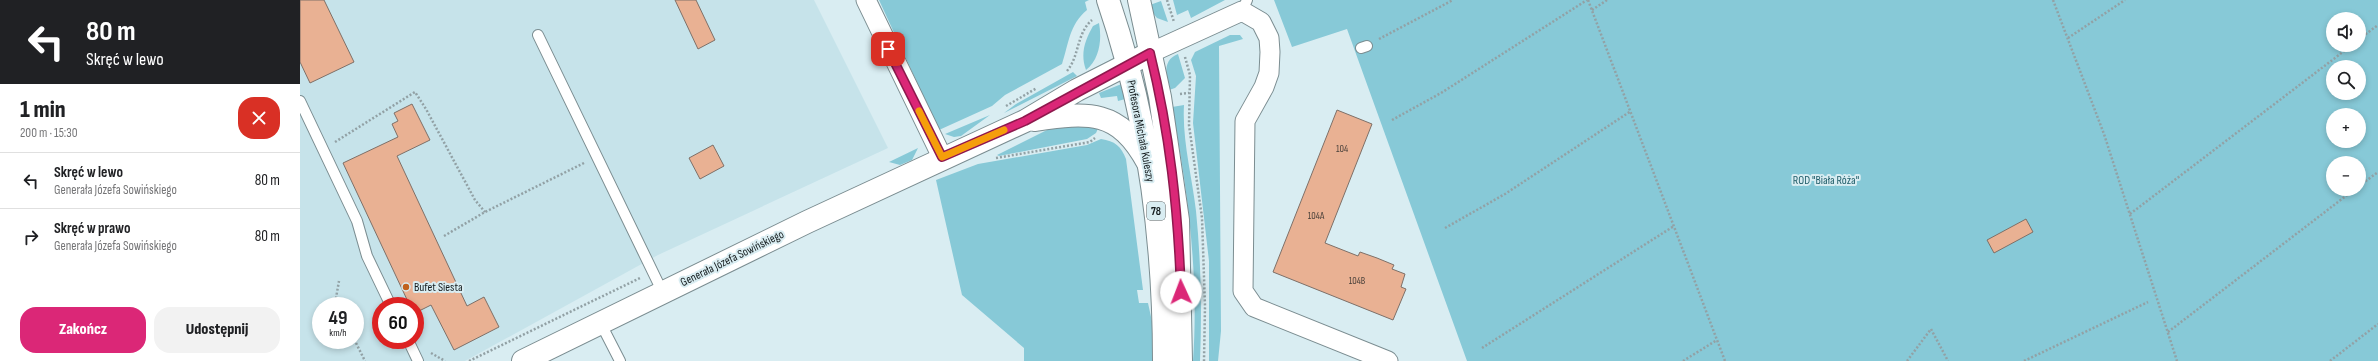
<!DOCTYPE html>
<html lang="pl">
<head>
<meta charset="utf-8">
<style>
  body { margin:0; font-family:"Sofia Sans Condensed",sans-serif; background:#f2f2f2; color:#202124; height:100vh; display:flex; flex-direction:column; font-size:15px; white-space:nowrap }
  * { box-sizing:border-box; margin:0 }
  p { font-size:13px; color:#757577 }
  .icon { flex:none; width:22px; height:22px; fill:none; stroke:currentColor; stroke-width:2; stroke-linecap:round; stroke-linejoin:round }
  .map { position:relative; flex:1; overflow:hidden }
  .details { display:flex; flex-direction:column; background:#fff; width:300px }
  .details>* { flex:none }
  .hud { background:#202124; color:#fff; overflow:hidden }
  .fabs { position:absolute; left:2026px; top:12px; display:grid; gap:8px }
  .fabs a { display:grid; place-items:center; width:40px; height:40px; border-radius:50%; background:#fff; box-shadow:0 2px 6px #0003; font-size:20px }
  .speed { position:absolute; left:12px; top:297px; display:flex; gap:8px; font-size:20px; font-weight:700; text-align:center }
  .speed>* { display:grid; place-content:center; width:52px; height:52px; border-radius:50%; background:#fff; box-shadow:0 2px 6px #0003; line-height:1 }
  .speed small { font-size:10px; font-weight:400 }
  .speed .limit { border:6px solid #d22; background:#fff; color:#111 }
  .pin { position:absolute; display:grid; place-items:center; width:34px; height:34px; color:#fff; margin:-17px; border-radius:8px; box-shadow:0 2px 6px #0006 }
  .me { position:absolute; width:44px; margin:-22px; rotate:358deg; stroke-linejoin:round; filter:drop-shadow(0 0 3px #0008) }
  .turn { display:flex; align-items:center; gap:14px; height:84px; padding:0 20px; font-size:18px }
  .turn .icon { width:52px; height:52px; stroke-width:2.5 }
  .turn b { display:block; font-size:28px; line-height:34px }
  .round { display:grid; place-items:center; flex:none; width:42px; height:42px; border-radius:16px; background:#f2f2f2 }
  .headline { display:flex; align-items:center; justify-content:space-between; height:68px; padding:0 20px }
  h1 { font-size:24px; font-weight:800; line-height:30px }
  .button { display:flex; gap:8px; margin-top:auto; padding:8px 20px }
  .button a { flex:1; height:46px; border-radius:16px; background:#db2777; color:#fff; font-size:16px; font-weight:800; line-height:46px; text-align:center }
  .button a+a { background:#f2f2f2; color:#202124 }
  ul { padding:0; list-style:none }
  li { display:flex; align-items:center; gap:12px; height:56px; padding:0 20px; border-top:1px solid #e0e0e0 }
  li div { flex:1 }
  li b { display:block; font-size:15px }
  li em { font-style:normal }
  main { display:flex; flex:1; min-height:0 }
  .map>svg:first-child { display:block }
</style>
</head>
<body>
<main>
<section class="details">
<div class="hud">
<div class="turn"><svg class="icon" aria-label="left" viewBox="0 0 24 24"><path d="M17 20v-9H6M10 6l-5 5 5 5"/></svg><div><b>80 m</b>Skręć w lewo</div></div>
</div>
<div class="headline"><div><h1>1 min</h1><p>200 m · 15:30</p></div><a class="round" style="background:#d93025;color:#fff"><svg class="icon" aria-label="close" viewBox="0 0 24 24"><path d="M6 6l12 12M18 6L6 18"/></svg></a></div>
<ul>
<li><svg class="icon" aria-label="left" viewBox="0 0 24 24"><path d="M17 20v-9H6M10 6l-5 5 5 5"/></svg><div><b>Skręć w lewo</b><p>Generała Józefa Sowińskiego</p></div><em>80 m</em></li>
<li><svg class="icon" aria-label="right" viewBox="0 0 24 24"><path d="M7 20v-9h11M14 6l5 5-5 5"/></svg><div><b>Skręć w prawo</b><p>Generała Józefa Sowińskiego</p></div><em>80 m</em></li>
</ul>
<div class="button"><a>Zakończ</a><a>Udostępnij</a></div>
</section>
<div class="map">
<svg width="2078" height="361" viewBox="0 0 2078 361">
  <rect width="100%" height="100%" fill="#d9edf2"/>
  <path fill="#c6e3ea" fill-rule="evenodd" d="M 0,0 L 514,0 L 588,148 L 358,255 L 165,361 L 0,361 ZM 21,306 L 55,306 L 55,340 L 21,340 ZM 81,306 L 115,306 L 115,340 L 81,340 Z"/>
  <path fill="#87c9d7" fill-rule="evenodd" d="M 579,0 L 789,0 L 785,2 L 787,10 C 769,25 769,43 762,64 L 705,95 L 692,106 L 639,130 Z
    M 873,0 L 925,0 L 891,18 L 888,10 L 877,15 Z
    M 974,0 L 2078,0 L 2078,361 L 1167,361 L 1047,29 L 992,47 ZM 2033,19 L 2059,19 L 2059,45 L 2033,45 ZM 2033,67 L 2059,67 L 2059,93 L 2033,93 ZM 2033,115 L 2059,115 L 2059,141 L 2033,141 ZM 2033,163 L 2059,163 L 2059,189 L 2033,189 Z
    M 861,1 L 868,22 L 857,18 L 847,6 Z
    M 799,23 C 802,39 800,59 786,70 C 780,54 785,40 793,26 Z
    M 930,35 L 940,35 L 943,39 L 919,46 L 921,331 L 918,361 L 909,361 L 909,261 L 893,123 L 896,76 L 891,60 L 895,52 Z
    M 878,54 L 885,78 L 875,88 L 869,90 C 866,76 862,60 878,54 Z
    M 773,72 L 777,76 L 704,113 L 716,104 Z
    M 824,83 L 829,98 L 818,101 L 817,96 L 801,98 L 799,93 Z
    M 884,105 C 882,140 892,176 896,211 C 901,261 902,311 900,361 L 893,361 C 899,277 888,190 872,107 Z
    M 690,115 L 661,136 L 654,137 L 645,134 Z
    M 800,124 L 796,133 L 787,139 L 699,156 L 697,155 L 753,127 Z
    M 801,139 C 815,141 821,146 826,159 L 843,290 L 837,290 L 839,303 L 848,303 L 856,340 L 856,361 L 724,361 L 724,348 L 662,295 L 636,180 L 678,164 L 787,145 Z
    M 618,148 L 612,160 L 600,165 L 589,162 Z"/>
  <path fill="#e9b193" stroke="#7e7068" d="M 0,0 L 24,0 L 54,62 L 10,83 L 0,62 Z
    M 375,0 L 396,0 L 415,40 L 398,49 Z
    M 112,104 L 130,140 L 97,156 L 167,306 L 184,297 L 199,327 L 154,350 L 131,305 L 115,313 L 115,306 L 110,306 L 43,163 L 98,137 L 92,124 L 98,121 L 94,113 Z
    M 1037,110 L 1072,124 L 1025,243 L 1058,256 L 1060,252 L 1077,258 L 1094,265 L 1092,269 L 1105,274 L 1101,287 L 1106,289 L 1093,320 L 973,272 Z
    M 413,145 L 424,166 L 400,179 L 389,158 Z
    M 1726,219 L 1733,232 L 1694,253 L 1687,240 Z"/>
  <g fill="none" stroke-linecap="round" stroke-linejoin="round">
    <defs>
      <path id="lane" d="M 942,11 L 947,0
        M 238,35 L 363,293
        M 1061,48 L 1067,46
        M 0,101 L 57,221 L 67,256 L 91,306
        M 301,324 L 320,361
        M 108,340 L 118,361"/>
      <path id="street" d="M 566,0 L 642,157
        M 850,53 L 942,11 L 961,22 L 969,38 L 970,52 L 969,73 L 964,87 L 945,121 L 943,291 L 954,307 L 1088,361"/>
      <path id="secondary" d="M 734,120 C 789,112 819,109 848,163
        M 223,361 L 507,222 L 725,121 L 777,90 L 850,53"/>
      <path id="primary" d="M 808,0 C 848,117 864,238 864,361
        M 839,0 L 860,97 L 878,220 L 881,361"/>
    </defs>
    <use href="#lane" stroke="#7b8d91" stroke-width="12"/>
    <use href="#street" stroke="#7b8d91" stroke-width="21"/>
    <use href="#secondary" stroke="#7b8d91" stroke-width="24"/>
    <use href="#primary" stroke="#7b8d91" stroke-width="24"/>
    <path stroke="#92a1a5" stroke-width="2.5" stroke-dasharray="2 2" stroke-linecap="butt" d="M 867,0 L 874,22
      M 1288,0 L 1425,361
      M 1753,0 L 1804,134 L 1877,361
      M 1292,10 L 1307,0
      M 1768,38 L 1825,0
      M 1079,39 L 1153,0
      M 2059,39 L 2078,25
      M 885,57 L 890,75 L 889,125 L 902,218 L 905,306 L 904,361
      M 767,71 C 780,55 776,34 792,20
      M 880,94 L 889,93
      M 706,106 L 737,88
      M 1092,120 L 1141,93 L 1287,0
      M 35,142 L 115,92 L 126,109 L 175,200 L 185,212
      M 696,158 L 790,142 L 795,138
      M 2059,186 L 2078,172
      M 1830,214 L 2052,45
      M 1145,228 L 1205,194 L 1331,111
      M 144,236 L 185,212 L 284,163
      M 39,306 L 36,298 L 39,281
      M 1868,332 L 2055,189
      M 56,343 L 65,361
      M 1182,348 L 1374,226
      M 131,353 L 145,361
      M 169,361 L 340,278
      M 1383,361 L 1417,340
      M 1607,361 L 1631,329 L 1648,361
      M 1724,361 L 1848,302
      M 2030,361 L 2078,324"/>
    <use href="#lane" stroke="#fff" stroke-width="10"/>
    <use href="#street" stroke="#fff" stroke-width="19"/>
    <use href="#secondary" stroke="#fff" stroke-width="22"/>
    <use href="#primary" stroke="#fff" stroke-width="22"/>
  </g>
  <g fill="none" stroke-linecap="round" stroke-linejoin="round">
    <defs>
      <path id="route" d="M 588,49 L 642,157 L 725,121 L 850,53 C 870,134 878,209 881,292"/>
    </defs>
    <use href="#route" stroke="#8e194d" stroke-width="10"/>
    <use href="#route" stroke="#db2777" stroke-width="7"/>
    <path stroke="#f59e0b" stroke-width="7" d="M 619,111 L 642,157 L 704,130"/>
  </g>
  <circle fill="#c1611d" stroke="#d9edf2" stroke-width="1.5" cx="106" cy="287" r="4"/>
  <g text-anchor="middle" stroke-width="4" stroke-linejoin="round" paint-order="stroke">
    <g font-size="10" fill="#49403a">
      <text x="1042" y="152">104</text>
      <text x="1016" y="219">104A</text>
      <text x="1057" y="284">104B</text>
    </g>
    <rect fill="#d9edf2" stroke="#4f5a5d" stroke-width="1" x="847" y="202" width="18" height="18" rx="3"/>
    <g font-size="11" font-weight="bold" fill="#141b1d">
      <text x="856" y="215">78</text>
    </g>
    <g font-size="12" fill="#141b1d" stroke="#d9edf2">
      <text transform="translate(841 131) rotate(79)" y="4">Profesora Michała Kuleszy</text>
      <text transform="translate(432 258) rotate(-26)" y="4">Generała Józefa Sowińskiego</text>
    </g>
    <g font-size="12" fill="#215e6a" stroke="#d9edf2">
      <text x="1526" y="184">ROD "Biała Róża"</text>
    </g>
    <g font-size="12" fill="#141b1d" stroke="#d9edf2" text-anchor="start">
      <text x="114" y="291">Bufet Siesta</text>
    </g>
  </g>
</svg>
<div class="fabs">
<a><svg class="icon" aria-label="sound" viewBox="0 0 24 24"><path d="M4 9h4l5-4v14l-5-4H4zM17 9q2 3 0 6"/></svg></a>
<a><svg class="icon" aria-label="search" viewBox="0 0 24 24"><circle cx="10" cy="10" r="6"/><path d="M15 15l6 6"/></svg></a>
<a>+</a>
<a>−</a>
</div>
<div class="speed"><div>49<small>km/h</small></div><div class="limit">60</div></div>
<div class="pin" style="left:588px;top:49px;background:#d93025"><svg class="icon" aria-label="arrive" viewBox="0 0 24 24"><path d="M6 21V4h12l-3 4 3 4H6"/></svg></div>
<svg class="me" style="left:881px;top:292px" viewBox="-20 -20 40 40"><circle r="19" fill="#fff"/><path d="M0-13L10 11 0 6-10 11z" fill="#db2777"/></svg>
</div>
</main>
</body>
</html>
